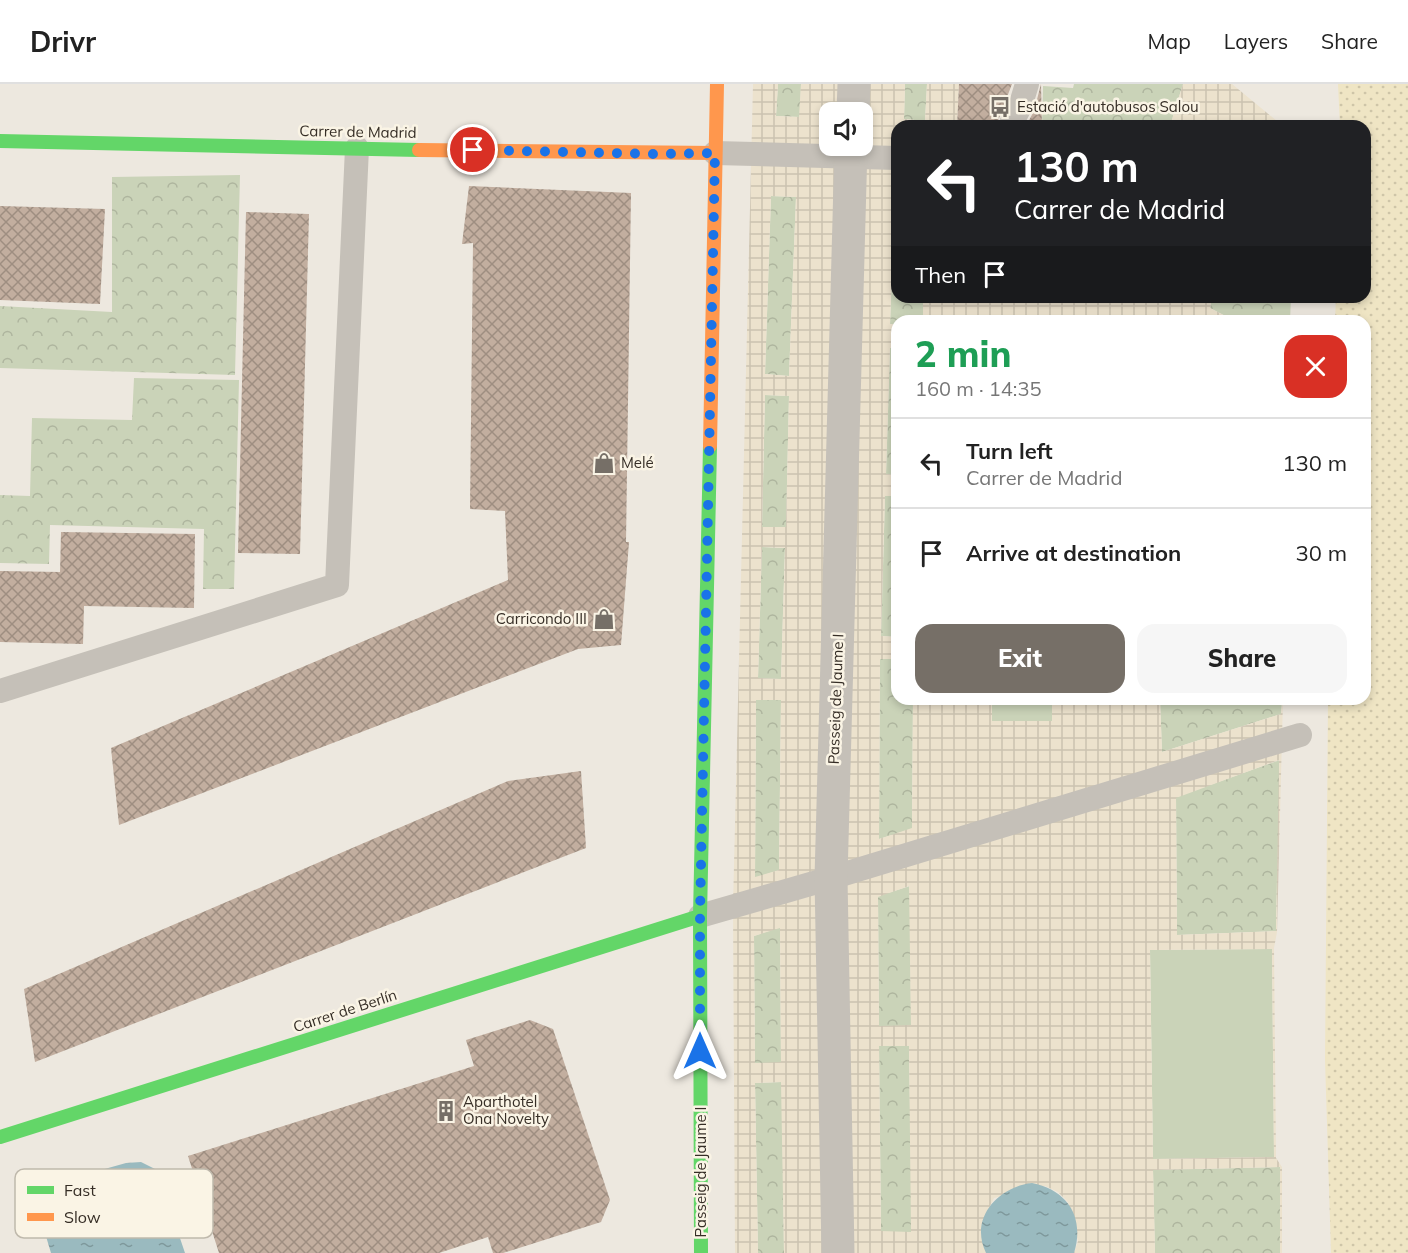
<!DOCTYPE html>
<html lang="en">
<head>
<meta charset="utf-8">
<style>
  body { margin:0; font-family:Mulish,sans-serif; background:#f6f6f6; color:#222; height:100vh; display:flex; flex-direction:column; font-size:22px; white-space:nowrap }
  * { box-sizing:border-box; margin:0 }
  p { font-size:20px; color:#767676 }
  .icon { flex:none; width:33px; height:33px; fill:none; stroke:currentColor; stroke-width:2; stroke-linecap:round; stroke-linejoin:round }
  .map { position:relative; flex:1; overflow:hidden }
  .details { position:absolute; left:891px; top:231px; width:480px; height:390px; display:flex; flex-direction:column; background:#fff; border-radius:18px; box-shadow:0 3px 9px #0003 }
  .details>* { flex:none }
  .banner { position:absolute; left:891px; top:36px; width:480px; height:183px; border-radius:18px; box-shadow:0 3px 9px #0003; background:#202124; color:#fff; overflow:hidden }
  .fabs { position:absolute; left:819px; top:18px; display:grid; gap:12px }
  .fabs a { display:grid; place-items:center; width:54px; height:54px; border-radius:12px; background:#fff; box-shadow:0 3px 9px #0003; font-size:30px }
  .pin { position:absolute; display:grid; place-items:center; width:51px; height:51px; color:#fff; margin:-26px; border:3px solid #fff; border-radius:50%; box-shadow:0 2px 6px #0007 }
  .me { position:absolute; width:66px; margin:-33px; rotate:0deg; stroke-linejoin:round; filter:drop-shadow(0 0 4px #0008) }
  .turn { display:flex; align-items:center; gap:21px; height:126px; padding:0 24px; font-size:27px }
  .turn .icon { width:78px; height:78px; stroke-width:2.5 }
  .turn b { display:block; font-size:42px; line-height:51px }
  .then { display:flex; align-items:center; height:57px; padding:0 24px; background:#0003; gap:12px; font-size:22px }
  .round { display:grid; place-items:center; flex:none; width:63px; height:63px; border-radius:18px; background:#f6f6f6 }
  .summary { display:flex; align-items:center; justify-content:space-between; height:102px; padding:0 24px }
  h1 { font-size:36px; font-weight:800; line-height:45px; color:#1e9e55 }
  .primary-button { display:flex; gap:12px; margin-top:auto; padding:12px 24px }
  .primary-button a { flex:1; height:69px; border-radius:18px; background:#766f67; color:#fff; font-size:24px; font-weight:800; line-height:69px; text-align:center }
  .primary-button a+a { background:#f6f6f6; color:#222 }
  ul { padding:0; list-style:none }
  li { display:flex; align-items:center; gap:18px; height:90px; padding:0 24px; border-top:2px solid #e0e0e0 }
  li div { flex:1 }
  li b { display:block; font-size:22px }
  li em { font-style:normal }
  header { display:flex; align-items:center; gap:36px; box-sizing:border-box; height:84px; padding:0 30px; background:#fff; border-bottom:2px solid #e0e0e0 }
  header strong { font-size:28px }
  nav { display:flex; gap:33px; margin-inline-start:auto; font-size:21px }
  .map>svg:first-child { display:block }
</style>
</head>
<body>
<header>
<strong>Drivr</strong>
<nav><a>Map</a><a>Layers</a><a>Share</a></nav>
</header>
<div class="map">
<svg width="1408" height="1169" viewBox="0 0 1408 1169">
  <defs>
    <pattern id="sand-dots" width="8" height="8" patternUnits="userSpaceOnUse" patternTransform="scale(1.5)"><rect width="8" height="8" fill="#efe5c4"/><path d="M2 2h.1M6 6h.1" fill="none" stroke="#cec5a8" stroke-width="1.8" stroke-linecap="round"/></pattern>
    <pattern id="park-crowns" width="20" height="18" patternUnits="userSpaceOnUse" patternTransform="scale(1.5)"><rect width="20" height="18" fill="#cad3b8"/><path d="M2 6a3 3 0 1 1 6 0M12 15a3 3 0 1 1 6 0" fill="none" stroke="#aeb59e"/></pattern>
    <pattern id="plaza-grid" width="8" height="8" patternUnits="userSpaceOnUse" patternTransform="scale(1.5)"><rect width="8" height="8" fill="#ece2cd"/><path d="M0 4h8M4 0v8" fill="none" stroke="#cbc2b0"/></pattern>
    <pattern id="water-ripples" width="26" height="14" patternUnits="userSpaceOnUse" patternTransform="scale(1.5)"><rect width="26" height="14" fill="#9ababf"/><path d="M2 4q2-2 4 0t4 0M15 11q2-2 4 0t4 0" fill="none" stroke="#7e989b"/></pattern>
    <pattern id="building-cross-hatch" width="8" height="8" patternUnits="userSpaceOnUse" patternTransform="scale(1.5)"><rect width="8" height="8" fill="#c2ae9f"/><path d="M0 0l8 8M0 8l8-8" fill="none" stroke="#9e8e81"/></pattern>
  </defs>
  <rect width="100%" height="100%" fill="#ede8df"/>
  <path fill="url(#sand-dots)" d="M 1338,0 L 1408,0 L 1408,1169 L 1331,1169 L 1325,976 L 1328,615 L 1365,615 L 1365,237 L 1335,237 L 1336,213 L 1365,213 L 1365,42 L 1340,42 Z"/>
  <path fill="url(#park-crowns)" d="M 778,0 L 801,0 L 800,33 L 776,32 Z
    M 905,0 L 927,0 L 925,37 L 904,35 Z
    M 1074,0 L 1183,0 L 1170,42 L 1042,42 L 1043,2 L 1073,4 Z
    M 240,91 L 235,291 L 0,284 L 0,222 L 112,228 L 112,93 Z
    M 771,112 L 796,113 L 789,292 L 765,290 Z
    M 895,112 L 897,213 L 923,213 L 923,237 L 897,237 L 897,241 L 890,240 Z
    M 1212,213 L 1291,213 L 1290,237 L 1235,237 L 1210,224 Z
    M 890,264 L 897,264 L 897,391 L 886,390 Z
    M 134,294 L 239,296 L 234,505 L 203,505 L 204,445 L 50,441 L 49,480 L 0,479 L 0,411 L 30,412 L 32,334 L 132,336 Z
    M 765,311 L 789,312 L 786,443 L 762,443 Z
    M 885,412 L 897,412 L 897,553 L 881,552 Z
    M 762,463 L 785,464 L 781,595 L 758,594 Z
    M 880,574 L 897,575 L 897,615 L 913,615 L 912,745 L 879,755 Z
    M 1160,615 L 1282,615 L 1281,630 L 1162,668 Z
    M 756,616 L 781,616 L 779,786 L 755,794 Z
    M 1280,676 L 1276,847 L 1177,851 L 1176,713 Z
    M 910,802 L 911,942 L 879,942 L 878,812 Z
    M 780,843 L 781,979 L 755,979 L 754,852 Z
    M 879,962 L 909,962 L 912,1148 L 881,1148 Z
    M 782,998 L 784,1169 L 758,1169 L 755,999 Z
    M 1280,1083 L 1280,1169 L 1155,1169 L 1153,1086 Z"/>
  <path fill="#cad3b8" d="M 992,615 L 1052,615 L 1052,637 L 992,637 Z
    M 1272,865 L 1274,1073 L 1153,1075 L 1150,866 Z"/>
  <path fill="url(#plaza-grid)" fill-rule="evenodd" d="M 753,0 L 778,0 L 776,32 L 799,33 L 801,0 L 905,0 L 904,35 L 925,37 L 927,0 L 959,0 L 957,42 L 897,42 L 897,112 L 895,112 L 890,240 L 897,241 L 897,264 L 890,264 L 886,390 L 897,391 L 897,412 L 885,412 L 881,552 L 897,553 L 897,575 L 880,575 L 879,755 L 912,744 L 913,615 L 992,615 L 992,637 L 1052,637 L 1052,615 L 1160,615 L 1162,668 L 1281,630 L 1283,615 L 1277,848 L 1274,864 L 1276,1074 L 1282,1083 L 1282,1169 L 1280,1169 L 1280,1083 L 1153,1086 L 1155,1169 L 1074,1169 L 1078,1157 L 1068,1118 L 1058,1108 L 1045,1102 L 994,1114 L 982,1139 L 986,1169 L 784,1169 L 781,998 L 755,999 L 758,1169 L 735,1169 L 733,822 ZM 830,28 L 862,28 L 862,62 L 830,62 ZM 771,112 L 796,113 L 789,292 L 765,290 ZM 765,311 L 789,312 L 786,443 L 762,443 ZM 762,463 L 785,464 L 781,595 L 758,594 ZM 756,616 L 781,616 L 779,786 L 755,793 ZM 1279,676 L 1276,847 L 1177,851 L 1176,714 ZM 909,802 L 911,941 L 879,942 L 878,813 ZM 780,844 L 781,978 L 755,979 L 754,852 ZM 1272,865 L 1274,1073 L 1153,1075 L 1150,866 ZM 879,962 L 909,962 L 911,1148 L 881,1147 Z
    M 1183,0 L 1232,0 L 1283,42 L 1170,42 Z
    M 923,213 L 1212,213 L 1210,224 L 1235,237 L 923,237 Z"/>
  <path fill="url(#water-ripples)" d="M 141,1078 L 157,1086 L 185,1169 L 51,1169 L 45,1149 L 80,1133 L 69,1095 L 126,1079 Z
    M 1032,1099 C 1068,1106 1085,1134 1074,1169 L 986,1169 C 969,1134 998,1103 1032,1099 Z"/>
  <path fill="url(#building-cross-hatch)" d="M 959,0 L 1012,0 L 996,42 L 957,42 Z
    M 1041,0 L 1042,42 L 1026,42 L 1034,27 Z
    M 469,102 L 631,109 L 626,458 L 629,458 L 621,561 L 578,565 L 119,741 L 111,664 L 508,496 L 505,427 L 470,425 L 473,159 L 462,160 Z
    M 0,122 L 105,125 L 100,220 L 0,216 Z
    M 246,128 L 309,130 L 300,470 L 238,469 Z
    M 61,448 L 195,450 L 194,524 L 84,522 L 83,560 L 0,558 L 0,487 L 60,488 Z
    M 581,687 L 586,764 L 35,978 L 24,905 L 508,697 Z
    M 530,936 L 553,945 L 610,1116 L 601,1138 L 503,1169 L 493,1169 L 488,1153 L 439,1169 L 219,1169 L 188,1072 L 474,982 L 466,956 Z"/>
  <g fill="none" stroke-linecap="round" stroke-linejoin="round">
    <path stroke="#c5c0b8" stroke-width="24" d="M 1010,42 L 1020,23 L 1027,0
      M 715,69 L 897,74
      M 0,607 L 337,501 L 357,64
      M 700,832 L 831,794 L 1300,651"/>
    <path stroke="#c5c0b8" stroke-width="33" d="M 853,28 L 854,0
      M 838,1169 L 831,794 L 851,62"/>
    <path stroke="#63d668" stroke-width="14" d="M 0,57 L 419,66
      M 0,1053 L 700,832
      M 701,1169 L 700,832 L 710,362"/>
    <path stroke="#ff974d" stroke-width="14" d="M 419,66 L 715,69
      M 710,362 L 717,0"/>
  </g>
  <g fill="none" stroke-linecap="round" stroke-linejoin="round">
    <path stroke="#1a73e8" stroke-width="10" stroke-dasharray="0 18" d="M 473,66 L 657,70 L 715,69 L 700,832 L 700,967"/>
  </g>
  <defs>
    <symbol id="bus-bare" viewBox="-9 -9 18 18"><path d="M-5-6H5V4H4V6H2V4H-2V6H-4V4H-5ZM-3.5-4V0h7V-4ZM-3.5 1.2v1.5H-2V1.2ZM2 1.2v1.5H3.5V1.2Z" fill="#766f67" stroke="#faf4e5" stroke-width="2.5" paint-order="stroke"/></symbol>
    <symbol id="shop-bare" viewBox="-9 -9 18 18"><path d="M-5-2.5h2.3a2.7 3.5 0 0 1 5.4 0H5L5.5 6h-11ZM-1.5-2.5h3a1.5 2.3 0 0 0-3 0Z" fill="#766f67" stroke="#faf4e5" stroke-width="2.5" paint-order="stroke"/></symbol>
    <symbol id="building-bare" viewBox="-9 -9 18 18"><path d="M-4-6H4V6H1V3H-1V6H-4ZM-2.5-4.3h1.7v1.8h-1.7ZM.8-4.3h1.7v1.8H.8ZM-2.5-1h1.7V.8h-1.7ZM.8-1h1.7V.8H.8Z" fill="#766f67" stroke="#faf4e5" stroke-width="2.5" paint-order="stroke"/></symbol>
  </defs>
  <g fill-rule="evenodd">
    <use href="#bus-bare" x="985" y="8" width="30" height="30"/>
    <use href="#shop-bare" x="589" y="364" width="30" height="30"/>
    <use href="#shop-bare" x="589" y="520" width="30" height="30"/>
    <use href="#building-bare" x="431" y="1012" width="30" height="30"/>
  </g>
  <g text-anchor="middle" stroke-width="5" stroke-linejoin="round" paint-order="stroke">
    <g font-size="15" fill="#362e26" stroke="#faf4e5" text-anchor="start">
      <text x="1017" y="28">Estació d'autobusos Salou</text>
      <text x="621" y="384">Melé</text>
      <text x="587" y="540" text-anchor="end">Carricondo III</text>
      <text x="463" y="1023">Aparthotel<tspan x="463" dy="17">Ona Novelty</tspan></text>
    </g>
    <g font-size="15" fill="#362e26" stroke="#faf4e5">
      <text transform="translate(358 48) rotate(1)" y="5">Carrer de Madrid</text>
      <text transform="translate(836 615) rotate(-88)" y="5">Passeig de Jaume I</text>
      <text transform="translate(345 927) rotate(-18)" y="5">Carrer de Berlín</text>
      <text transform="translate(701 1088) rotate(-90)" y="5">Passeig de Jaume I</text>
    </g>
  </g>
  <rect x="15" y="1085" width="198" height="69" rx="9" fill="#faf4e5" stroke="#bfb9ac" stroke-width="1.5"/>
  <rect x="27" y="1102" width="27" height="8" fill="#63d668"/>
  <rect x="27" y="1129" width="27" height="8" fill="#ff974d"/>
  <g font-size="16" fill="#362e26">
    <text x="64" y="1112">Fast</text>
    <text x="64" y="1139">Slow</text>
  </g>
</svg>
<div class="fabs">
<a><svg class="icon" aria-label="sound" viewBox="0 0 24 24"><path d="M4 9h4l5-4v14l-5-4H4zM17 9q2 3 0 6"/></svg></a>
</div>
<div class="pin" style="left:473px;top:66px;background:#d93025"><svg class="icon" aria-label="arrive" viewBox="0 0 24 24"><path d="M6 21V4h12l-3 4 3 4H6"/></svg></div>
<svg class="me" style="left:700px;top:967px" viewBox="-20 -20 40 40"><path d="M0-17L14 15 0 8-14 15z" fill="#1a73e8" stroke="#fff" stroke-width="4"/></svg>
<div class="banner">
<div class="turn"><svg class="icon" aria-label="left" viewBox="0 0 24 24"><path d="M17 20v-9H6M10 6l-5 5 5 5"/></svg><div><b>130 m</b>Carrer de Madrid</div></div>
<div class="then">Then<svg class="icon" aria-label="arrive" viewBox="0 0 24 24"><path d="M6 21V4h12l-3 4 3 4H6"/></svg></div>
</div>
<section class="details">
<div class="summary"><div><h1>2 min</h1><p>160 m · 14:35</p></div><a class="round" style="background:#d93025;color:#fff"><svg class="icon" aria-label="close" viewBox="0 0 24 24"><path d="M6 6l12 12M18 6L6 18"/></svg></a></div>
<ul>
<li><svg class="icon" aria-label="left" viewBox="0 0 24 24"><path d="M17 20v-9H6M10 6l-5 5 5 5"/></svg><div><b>Turn left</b><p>Carrer de Madrid</p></div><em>130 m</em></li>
<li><svg class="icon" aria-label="arrive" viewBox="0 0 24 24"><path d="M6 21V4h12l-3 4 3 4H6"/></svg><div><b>Arrive at destination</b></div><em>30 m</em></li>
</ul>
<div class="primary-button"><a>Exit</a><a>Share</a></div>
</section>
</div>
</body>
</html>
